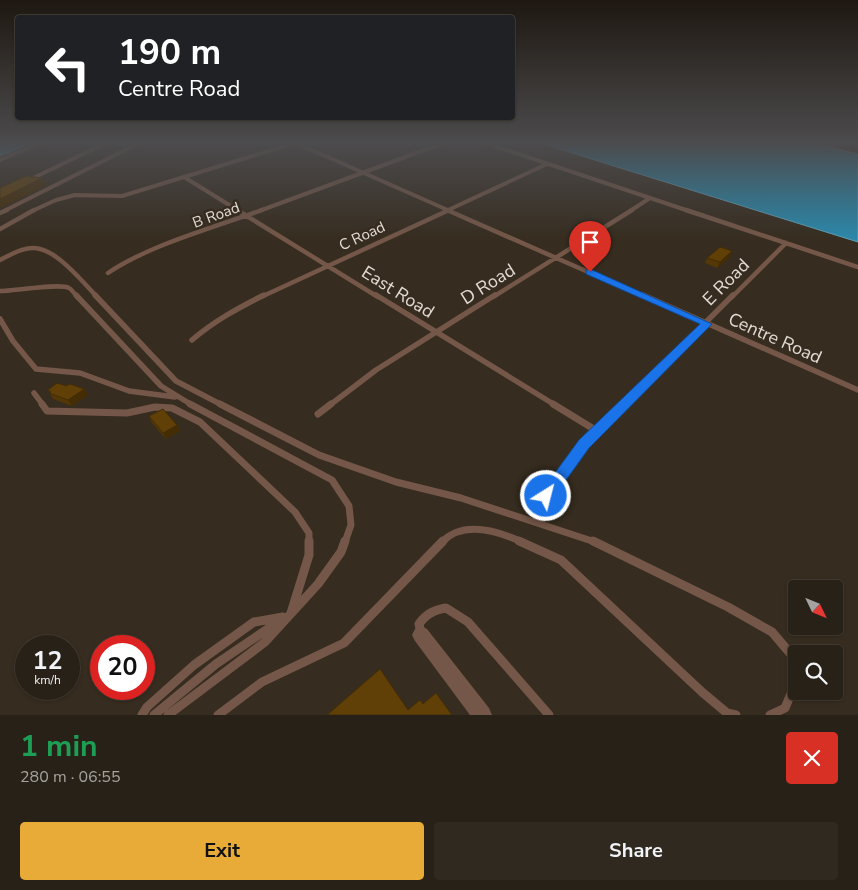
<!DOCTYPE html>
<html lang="en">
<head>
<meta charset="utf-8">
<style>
  body { margin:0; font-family:"Nunito Sans",sans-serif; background:#302920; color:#f1f3f6; height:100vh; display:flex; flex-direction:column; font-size:19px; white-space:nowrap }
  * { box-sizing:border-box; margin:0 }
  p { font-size:16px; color:#a5a3a1 }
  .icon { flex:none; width:28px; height:28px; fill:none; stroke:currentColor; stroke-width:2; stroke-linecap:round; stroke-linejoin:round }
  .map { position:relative; height:715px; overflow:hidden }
  .details { display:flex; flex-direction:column; background:#282117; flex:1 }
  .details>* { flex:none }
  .banner { position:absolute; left:15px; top:15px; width:500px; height:105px; border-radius:5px; box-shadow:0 1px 4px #0004,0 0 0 1px #443e36; background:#202124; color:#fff; overflow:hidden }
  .needle { width:32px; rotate:133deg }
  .controls { position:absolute; left:788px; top:580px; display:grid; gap:10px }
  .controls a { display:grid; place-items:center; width:55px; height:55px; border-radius:5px; background:#282117; box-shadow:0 1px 4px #0004,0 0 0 1px #443e36; font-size:25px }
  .speed { position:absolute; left:15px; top:635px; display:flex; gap:10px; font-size:25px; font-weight:700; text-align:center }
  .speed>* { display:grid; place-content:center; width:65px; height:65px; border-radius:50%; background:#282117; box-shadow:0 1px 4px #0004,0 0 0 1px #443e36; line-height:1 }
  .speed small { font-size:12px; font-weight:400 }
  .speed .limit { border:8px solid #d22; background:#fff; color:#111 }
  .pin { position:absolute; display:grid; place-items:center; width:42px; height:42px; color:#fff; margin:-51px -21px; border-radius:50% 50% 50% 0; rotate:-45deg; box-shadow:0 0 5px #0007 }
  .pin .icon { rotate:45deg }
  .me { position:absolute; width:55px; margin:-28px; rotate:36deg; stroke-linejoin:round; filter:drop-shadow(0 0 4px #0008) }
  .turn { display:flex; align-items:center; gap:18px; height:105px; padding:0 20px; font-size:22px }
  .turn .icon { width:65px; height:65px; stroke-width:2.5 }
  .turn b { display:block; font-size:35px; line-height:42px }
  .round { display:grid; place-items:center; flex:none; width:52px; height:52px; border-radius:5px; background:#302920 }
  .head { display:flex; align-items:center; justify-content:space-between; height:85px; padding:0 20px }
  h1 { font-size:30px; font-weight:700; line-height:38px; color:#1e9e55 }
  .button { display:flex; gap:10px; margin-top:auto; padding:10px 20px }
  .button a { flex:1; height:58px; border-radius:5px; background:#e8ab37; color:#111; font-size:20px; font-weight:700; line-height:58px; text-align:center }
  .button a+a { background:#302920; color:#f1f3f6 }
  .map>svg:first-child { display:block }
</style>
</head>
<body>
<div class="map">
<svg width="858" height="715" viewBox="0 0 858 715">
  <rect width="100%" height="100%" fill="#362c1f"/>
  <path fill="#2a8aad" stroke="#61a2b8" d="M 0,142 L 33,142 L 0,156 Z
    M 537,142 L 807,142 L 858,154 L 858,242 Z"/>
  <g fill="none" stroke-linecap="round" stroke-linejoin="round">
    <path stroke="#745748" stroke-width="4" d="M 483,142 L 689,211
      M 296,143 L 450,211
      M 0,160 L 42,142
      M 184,177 L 239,211
      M 29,180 L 108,142
      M 4,211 L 141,142
      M 32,211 L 56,200 L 75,195 L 122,196 L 298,142
      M 259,211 L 446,142
      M 446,211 L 547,164
      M 630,211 L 650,198"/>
    <path stroke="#745748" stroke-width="4.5" d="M 237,210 L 378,297
      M 447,210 L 645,297
      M 686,210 L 858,267
      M 0,213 L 7,210
      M 0,229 L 34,210
      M 0,260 C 12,254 26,245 40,249 C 59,253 83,282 97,297
      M 108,273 C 149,245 215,227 262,210
      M 0,291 C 13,291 60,283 69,288 C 72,290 75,294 77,297
      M 261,297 L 449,210
      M 493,297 L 632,210
      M 732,297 L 786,243"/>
    <path stroke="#745748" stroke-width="5.5" d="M 76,295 L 161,386 L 192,405
      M 95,295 L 176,381 L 222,405
      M 376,295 L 555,405
      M 643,295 L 858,390
      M 0,319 L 13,341 L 36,369 L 80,373 L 129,391 L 175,397
      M 192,340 C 214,321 238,308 264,295
      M 34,393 L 43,405
      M 330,405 L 376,370 L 495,295
      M 623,405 L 733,295"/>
    <path stroke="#745748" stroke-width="7" d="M 42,404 L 47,411 L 127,413 L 155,407 L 172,408 L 200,422 L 295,512 L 309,533 L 309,542
      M 190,404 L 332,480 L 349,506 L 351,525 L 345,542
      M 220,404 L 319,455 L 396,482 L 461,498 L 595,542
      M 553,404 L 597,431
      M 318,414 L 331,404
      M 546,496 L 584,444 L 624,404
      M 442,542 C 463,520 498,531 522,542"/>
    <path stroke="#745748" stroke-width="9" d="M 519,541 L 561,560 L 702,692 L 727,713 L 736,715
      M 593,541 L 728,607 L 772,632 L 795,659 L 796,681
      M 291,613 L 309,555 L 309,541
      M 421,633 L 419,624 C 426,614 434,610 446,608 L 468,622 L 549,715
      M 142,715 L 147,707 L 194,665 L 254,622 L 283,617
      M 154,715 L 216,664 L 284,618
      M 168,715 L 265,642 L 318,584 L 341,552 L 345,541
      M 218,715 L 262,682 L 344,643 L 443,541
      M 770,715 L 785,708 L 796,682"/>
    <path fill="#745748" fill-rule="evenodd" d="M 421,626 L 427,629 L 489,708 L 492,715 L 470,715 L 415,641 L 412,635 L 415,629 Z"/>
  </g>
  <path fill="#533706" d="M 730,257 L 717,268 L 705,263 L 707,258 Z
    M 66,386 L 84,389 L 88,395 L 72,406 L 53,399 L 48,390 Z
    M 149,416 L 177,425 L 180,431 L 166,439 L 152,423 Z"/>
  <path fill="#442d05" d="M 42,178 L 46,186 L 1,208 L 0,206 L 0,199 Z
    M 732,251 L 730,257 L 717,268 L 720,262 Z
    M 84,389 L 88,395 L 72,406 L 68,400 Z
    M 177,425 L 180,431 L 166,439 L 163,433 Z"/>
  <path fill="#614007" stroke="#442d05" d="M 26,176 L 42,178 L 0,199 L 0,188 Z
    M 720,247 L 732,251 L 720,262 L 707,258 Z
    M 57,383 L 66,386 L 70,384 L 84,389 L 68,400 L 49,393 L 51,392 L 48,390 Z
    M 163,409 L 177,425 L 163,433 L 149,416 Z
    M 380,669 L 408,710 L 420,700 L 423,704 L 436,693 L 452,715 L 327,715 Z"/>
  <linearGradient id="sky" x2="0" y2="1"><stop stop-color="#1e1811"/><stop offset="0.59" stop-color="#4c4b4d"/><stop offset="1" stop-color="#4c4b4d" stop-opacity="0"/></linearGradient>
  <rect width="858" height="242" fill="url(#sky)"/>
  <path fill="#1a73e8" stroke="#114b97" d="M 590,269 L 712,324 L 589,448 L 551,501 L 546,503 L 541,501 L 539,496 L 541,492 L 579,440 L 700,324 L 586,274 L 586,270 Z"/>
  <g text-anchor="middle" stroke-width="5" stroke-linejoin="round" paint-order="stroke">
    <g font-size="15" fill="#e2dbd3" stroke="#362c1f">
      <text transform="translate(216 215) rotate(-20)" y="5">B Road</text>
      <text transform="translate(362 236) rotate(-25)" y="5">C Road</text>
    </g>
    <g font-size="18" fill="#e2dbd3" stroke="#362c1f">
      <text transform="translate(726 282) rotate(-45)" y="6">E Road</text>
      <text transform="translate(488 284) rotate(-32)" y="6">D Road</text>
      <text transform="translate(398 292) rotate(32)" y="6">East Road</text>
      <text transform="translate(775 338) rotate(24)" y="6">Centre Road</text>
    </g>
  </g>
</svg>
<div class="controls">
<a><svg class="needle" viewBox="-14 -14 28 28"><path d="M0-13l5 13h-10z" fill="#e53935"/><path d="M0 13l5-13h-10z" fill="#a5a3a1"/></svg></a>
<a><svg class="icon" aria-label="search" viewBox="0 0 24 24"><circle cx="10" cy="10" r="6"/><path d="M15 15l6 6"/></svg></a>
</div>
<div class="speed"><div>12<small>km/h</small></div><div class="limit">20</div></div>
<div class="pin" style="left:590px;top:272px;background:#d93025"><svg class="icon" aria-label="arrive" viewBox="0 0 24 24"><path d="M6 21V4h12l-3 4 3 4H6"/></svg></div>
<svg class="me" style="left:546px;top:496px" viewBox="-20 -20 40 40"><circle r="17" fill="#1a73e8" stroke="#fff" stroke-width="3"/><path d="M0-11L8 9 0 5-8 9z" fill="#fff"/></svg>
<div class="banner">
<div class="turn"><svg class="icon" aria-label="left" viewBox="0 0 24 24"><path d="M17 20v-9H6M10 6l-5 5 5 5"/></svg><div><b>190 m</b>Centre Road</div></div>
</div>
</div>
<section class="details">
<div class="head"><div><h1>1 min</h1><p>280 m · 06:55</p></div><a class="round" style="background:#d93025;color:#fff"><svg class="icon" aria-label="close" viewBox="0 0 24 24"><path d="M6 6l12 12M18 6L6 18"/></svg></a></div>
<div class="button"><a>Exit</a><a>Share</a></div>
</section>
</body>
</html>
